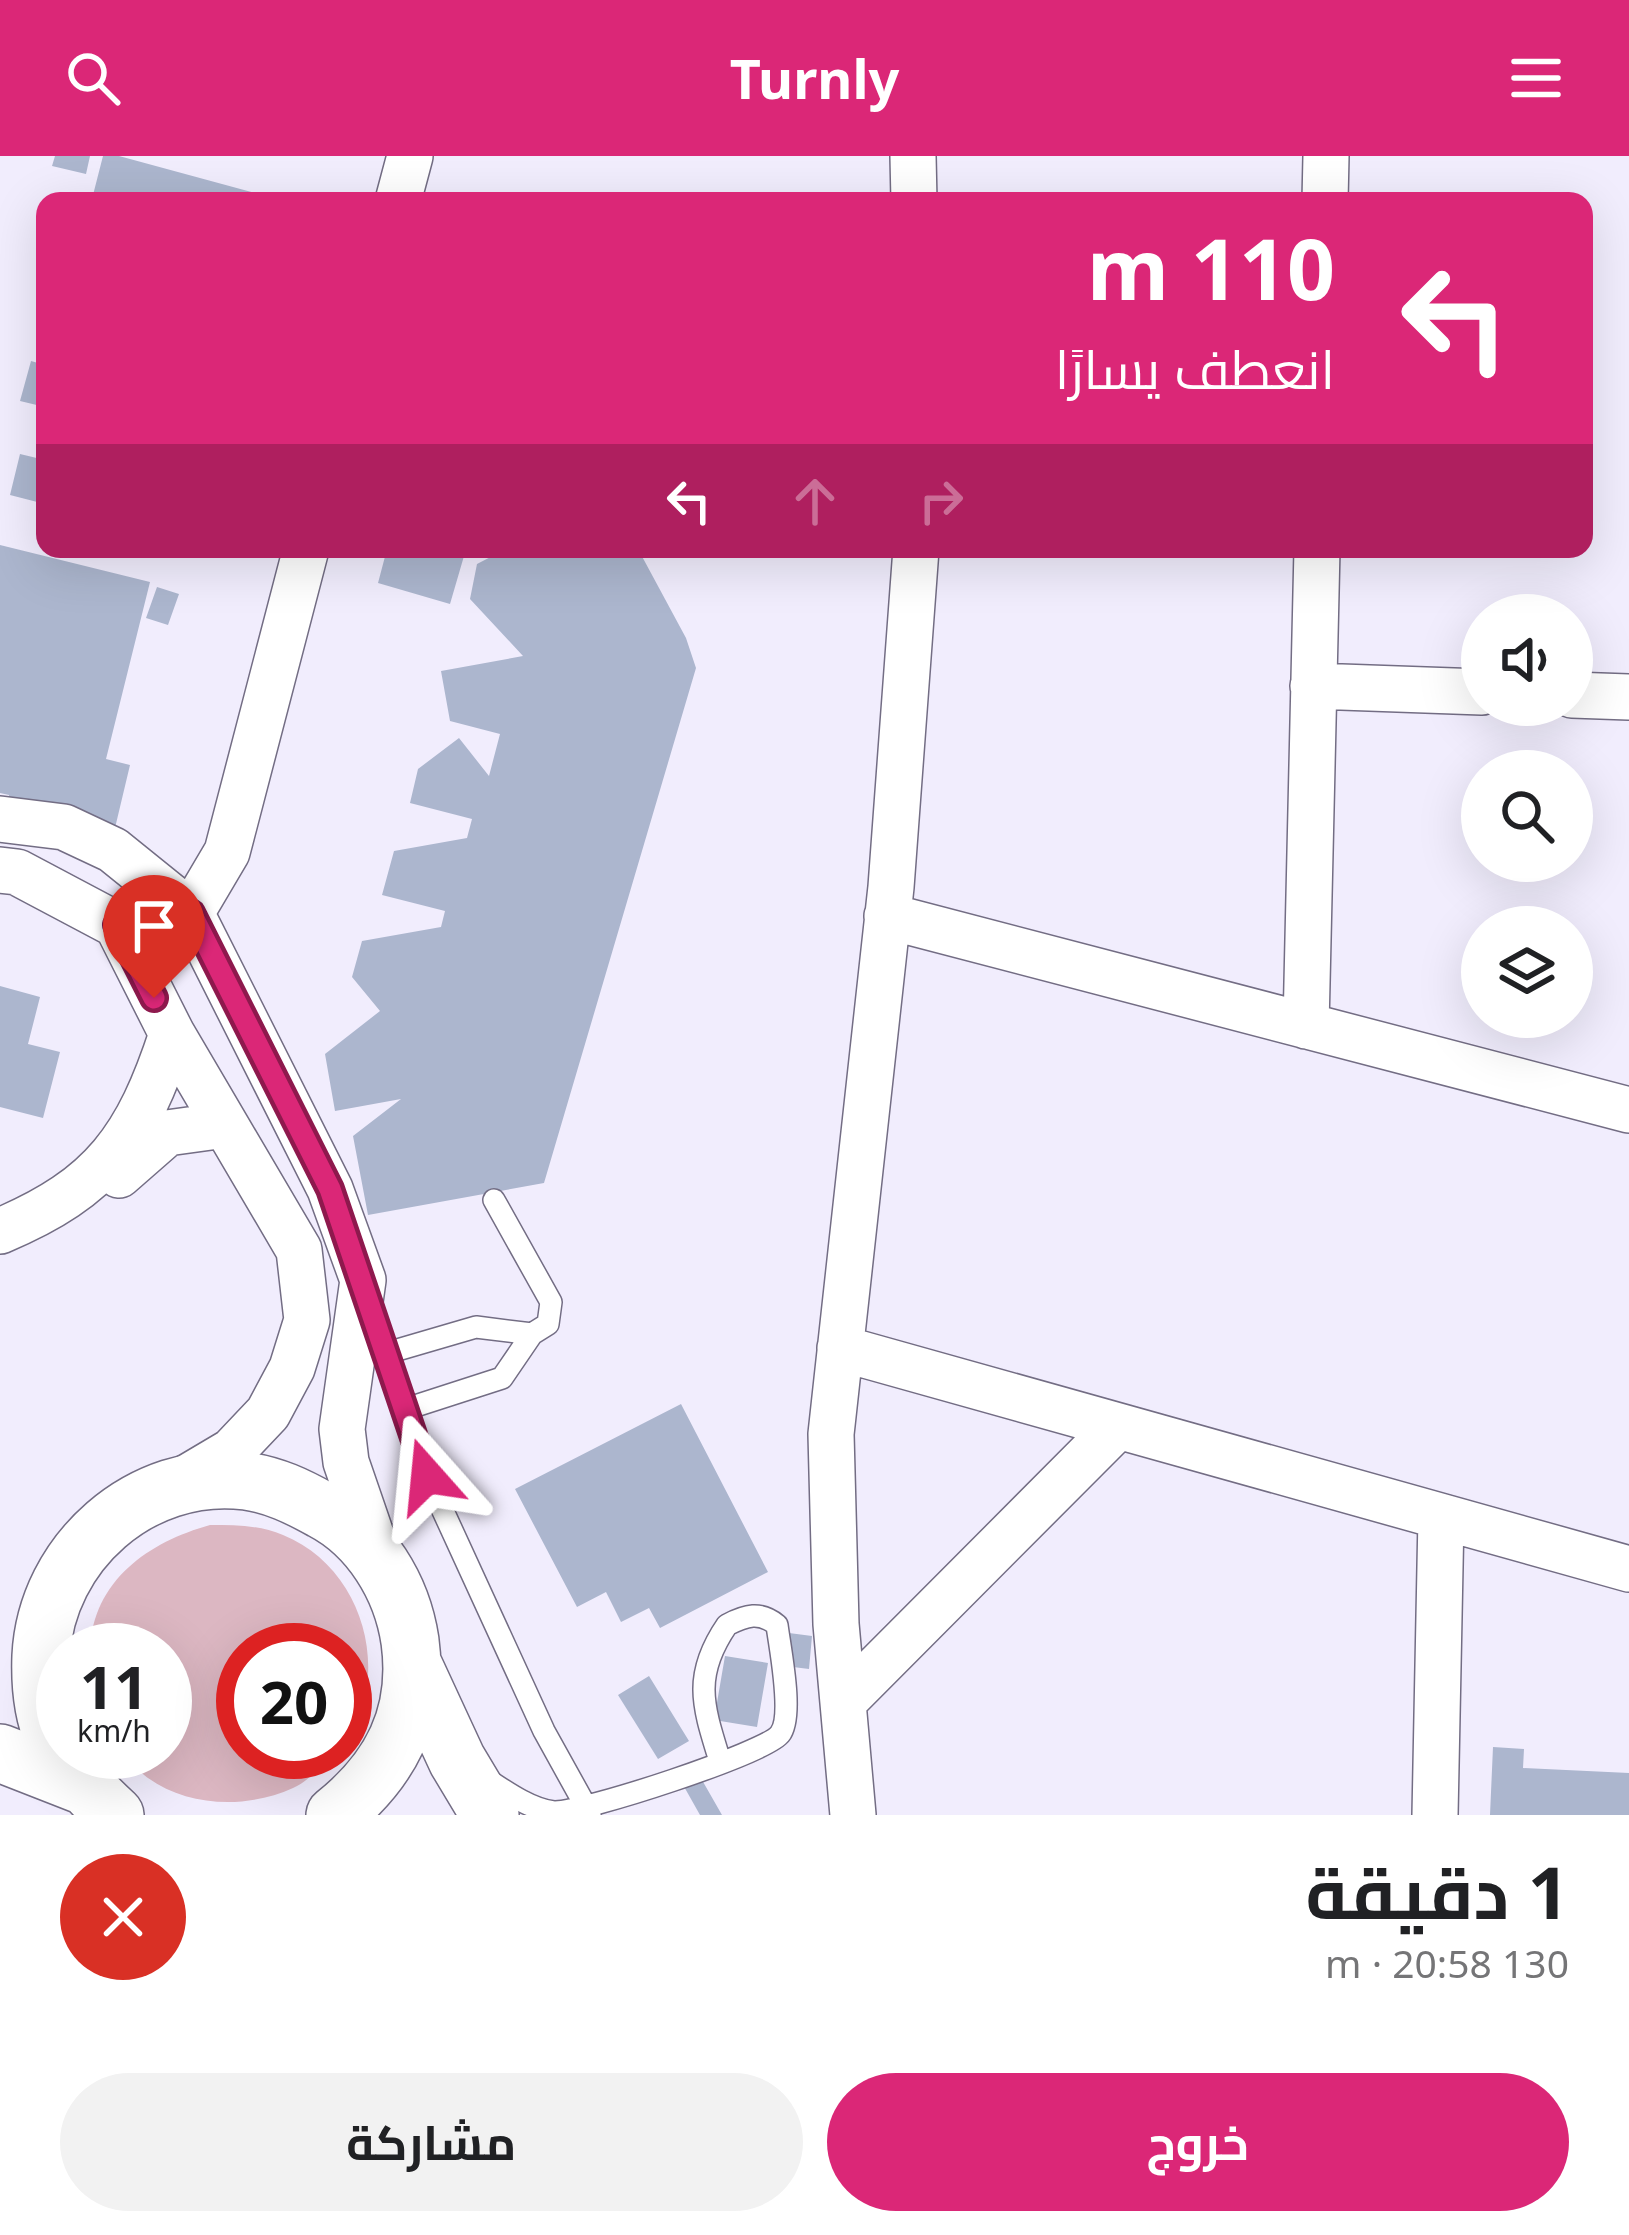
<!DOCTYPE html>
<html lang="ar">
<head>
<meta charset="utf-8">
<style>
  body { margin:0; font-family:"Noto Sans",Cairo,sans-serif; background:#f2f2f2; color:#202124; direction:rtl; height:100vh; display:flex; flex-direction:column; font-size:45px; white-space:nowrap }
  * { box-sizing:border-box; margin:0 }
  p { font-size:39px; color:#757577 }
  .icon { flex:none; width:66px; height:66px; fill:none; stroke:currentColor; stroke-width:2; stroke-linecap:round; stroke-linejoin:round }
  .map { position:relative; height:1659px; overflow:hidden; direction:ltr }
  .details { display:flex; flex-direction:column; background:#fff; flex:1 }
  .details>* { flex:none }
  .top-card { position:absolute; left:36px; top:36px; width:1557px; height:366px; border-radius:24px; box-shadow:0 12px 48px #0002; direction:rtl; background:#db2777; color:#fff; overflow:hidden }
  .tools { position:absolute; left:1461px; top:438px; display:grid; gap:24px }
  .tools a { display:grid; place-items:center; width:132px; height:132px; border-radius:50%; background:#fff; box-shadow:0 12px 48px #0002; font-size:60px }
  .speed { position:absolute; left:36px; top:1467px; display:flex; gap:24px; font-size:60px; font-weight:700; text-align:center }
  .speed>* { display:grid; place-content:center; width:156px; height:156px; border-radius:50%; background:#fff; box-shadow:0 12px 48px #0002; line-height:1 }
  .speed small { font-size:30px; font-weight:400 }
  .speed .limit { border:18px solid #d22; background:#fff; color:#111 }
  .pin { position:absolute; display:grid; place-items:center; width:102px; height:102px; color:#fff; margin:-123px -51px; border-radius:50% 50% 50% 0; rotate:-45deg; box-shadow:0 0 12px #0007 }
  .pin .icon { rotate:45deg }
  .me { position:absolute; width:132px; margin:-66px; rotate:342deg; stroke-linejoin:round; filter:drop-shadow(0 0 9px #0008) }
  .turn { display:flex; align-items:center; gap:42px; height:252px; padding:0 60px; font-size:54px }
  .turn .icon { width:156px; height:156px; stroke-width:2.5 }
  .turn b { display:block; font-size:84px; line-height:102px }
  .lanes { display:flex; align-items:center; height:114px; padding:0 60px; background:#0003; justify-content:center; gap:60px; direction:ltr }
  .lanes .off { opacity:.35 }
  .round { display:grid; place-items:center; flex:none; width:126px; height:126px; border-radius:63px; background:#f2f2f2 }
  .headline { display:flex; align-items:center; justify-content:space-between; height:204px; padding:0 60px }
  h1 { font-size:72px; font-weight:700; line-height:90px }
  .primary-button { display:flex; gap:24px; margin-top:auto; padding:24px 60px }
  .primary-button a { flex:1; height:138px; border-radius:72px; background:#db2777; color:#fff; font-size:48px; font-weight:700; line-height:138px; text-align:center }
  .primary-button a+a { background:#f2f2f2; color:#202124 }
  header { display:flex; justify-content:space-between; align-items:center; height:156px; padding:0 60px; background:#db2777; color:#fff; font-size:54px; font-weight:700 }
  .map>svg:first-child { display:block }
</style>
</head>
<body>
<header><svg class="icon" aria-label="menu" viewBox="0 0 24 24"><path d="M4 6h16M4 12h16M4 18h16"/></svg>Turnly<svg class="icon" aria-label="search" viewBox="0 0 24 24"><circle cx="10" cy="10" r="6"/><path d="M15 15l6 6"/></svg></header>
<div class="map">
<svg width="1629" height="1659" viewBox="0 0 1629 1659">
  <rect width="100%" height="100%" fill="#f1edfd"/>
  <path fill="#dcb7c2" d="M 210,1369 C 235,1369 260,1369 283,1379 C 347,1405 379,1477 365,1542 C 362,1556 351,1571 345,1584 L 345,1494 L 243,1494 L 243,1596 L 336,1596 C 323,1608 309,1625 293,1632 C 236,1658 160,1649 122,1596 L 165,1596 L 165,1494 L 90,1494 C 93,1424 149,1386 210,1369 Z"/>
  <path fill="#acb6ce" d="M 55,0 L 90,0 L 86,18 L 52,10 Z
    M 103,0 L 119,0 L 284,45 L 118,45 L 93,39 Z
    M 31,205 L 45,209 L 45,251 L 20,245 Z
    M 20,298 L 45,304 L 45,348 L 10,339 Z
    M 0,389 L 150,426 L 106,603 L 130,609 L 115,672 L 8,646 L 9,639 L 0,637 Z
    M 387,393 L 441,393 L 464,400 L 450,448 L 378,427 Z
    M 506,393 L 638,393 L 686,482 L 696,512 L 544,1027 L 368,1059 L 353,980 L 401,943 L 335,955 L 325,898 L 380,855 L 352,821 L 362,785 L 441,771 L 445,755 L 382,739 L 394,695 L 467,682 L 472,663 L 410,647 L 418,613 L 459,582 L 489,620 L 500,578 L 450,565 L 441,515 L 523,500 L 470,443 L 477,408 Z
    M 157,431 L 179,438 L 168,469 L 146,462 Z
    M 0,830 L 40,841 L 28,888 L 60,896 L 43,962 L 0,951 Z
    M 681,1248 L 768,1416 L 660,1472 L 649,1452 L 621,1466 L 606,1436 L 577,1451 L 515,1333 Z
    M 789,1477 L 812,1480 L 809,1513 L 785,1510 Z
    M 725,1500 L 768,1507 L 757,1571 L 714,1564 Z
    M 649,1520 L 689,1585 L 658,1603 L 618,1539 Z
    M 1493,1591 L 1524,1593 L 1523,1612 L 1629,1617 L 1629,1659 L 1490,1659 Z
    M 698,1617 L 722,1659 L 700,1659 L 682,1627 Z"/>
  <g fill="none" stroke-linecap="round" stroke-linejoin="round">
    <defs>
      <path id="service" d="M 371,1148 L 427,1320 L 544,1575 L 590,1658
        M 387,1197 L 476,1171 L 532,1178
        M 406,1253 L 502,1222 L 532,1178 L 548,1168 L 551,1146 L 494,1044
        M 488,1624 C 506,1636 532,1654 554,1656 C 582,1657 766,1597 780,1578 C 794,1560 780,1493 777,1469 C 760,1455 746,1459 727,1469 C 692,1520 703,1550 720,1605"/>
      <path id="minor" d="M 913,0 L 914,45
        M 398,45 L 410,0
        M 1325,45 L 1326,0
        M 1313,530 L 1482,536
        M 1572,539 L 1629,541
        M 0,663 L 64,671 L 113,694 L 191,757 L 330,1033 L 363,1124 L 342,1273 L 346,1306 L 379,1402
        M 0,714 L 17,716 L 117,769 L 172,878 L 299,1094 L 307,1164 L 292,1212 L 268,1257 L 232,1295 L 178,1327
        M 887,760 L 1629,954
        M 117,769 L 191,757 L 227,696 L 306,393
        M 1306,870 L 1317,393
        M 119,1019 L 167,977 L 225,969
        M 0,1075 C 103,1032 138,982 172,878
        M 840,1192 L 1629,1413
        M 843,1546 L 1116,1272
        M 853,1659 L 836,1468 L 831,1278 L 891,731 L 916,393
        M 1435,1659 L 1441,1361"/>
      <path id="tertiary" d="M 414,1511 L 457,1604 L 490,1659
        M 0,1597 L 82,1629
        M 115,1659 C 90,1636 67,1612 53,1581 C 42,1556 40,1527 41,1500 C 46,1397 141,1312 246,1325 C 274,1329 297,1340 322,1354 C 370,1379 402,1431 410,1485 C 420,1559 391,1614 335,1659"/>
    </defs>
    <use href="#service" stroke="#736d84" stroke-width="24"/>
    <use href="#minor" stroke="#736d84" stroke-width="48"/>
    <use href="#tertiary" stroke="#736d84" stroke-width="60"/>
    <use href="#service" stroke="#fff" stroke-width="21"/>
    <use href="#minor" stroke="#fff" stroke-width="45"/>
    <use href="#tertiary" stroke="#fff" stroke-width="57"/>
  </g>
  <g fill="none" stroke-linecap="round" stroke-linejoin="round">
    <defs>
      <path id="route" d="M 154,842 L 117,769 L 191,757 L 330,1033 L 427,1320"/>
    </defs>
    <use href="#route" stroke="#8e194d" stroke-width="30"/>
    <use href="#route" stroke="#db2777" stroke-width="21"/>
  </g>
</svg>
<div class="tools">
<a><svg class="icon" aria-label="sound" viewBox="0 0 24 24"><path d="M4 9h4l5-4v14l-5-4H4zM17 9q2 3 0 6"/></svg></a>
<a><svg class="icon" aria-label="search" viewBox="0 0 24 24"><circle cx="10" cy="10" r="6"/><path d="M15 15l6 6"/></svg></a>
<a><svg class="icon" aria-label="layers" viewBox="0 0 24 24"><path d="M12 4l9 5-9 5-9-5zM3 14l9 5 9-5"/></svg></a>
</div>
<div class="speed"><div>11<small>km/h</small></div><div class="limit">20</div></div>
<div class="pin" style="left:154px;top:842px;background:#d93025"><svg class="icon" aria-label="arrive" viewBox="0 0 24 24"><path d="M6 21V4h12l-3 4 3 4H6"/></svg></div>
<svg class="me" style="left:427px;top:1320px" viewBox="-20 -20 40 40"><path d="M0-17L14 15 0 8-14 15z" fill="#db2777" stroke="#fff" stroke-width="4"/></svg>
<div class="top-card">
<div class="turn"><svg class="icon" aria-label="left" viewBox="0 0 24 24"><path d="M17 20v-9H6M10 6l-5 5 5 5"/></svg><div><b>110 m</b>انعطف يسارًا</div></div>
<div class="lanes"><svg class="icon" aria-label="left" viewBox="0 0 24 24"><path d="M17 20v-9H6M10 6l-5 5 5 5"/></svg><svg class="icon off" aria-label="ahead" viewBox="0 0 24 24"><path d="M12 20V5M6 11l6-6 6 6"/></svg><svg class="icon off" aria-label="right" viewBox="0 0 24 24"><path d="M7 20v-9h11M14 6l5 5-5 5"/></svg></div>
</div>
</div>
<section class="details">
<div class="headline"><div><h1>1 دقيقة</h1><p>130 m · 20:58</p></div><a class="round" style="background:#d93025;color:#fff"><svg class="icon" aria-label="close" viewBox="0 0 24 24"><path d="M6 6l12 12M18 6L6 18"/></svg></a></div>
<div class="primary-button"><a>خروج</a><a>مشاركة</a></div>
</section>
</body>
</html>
